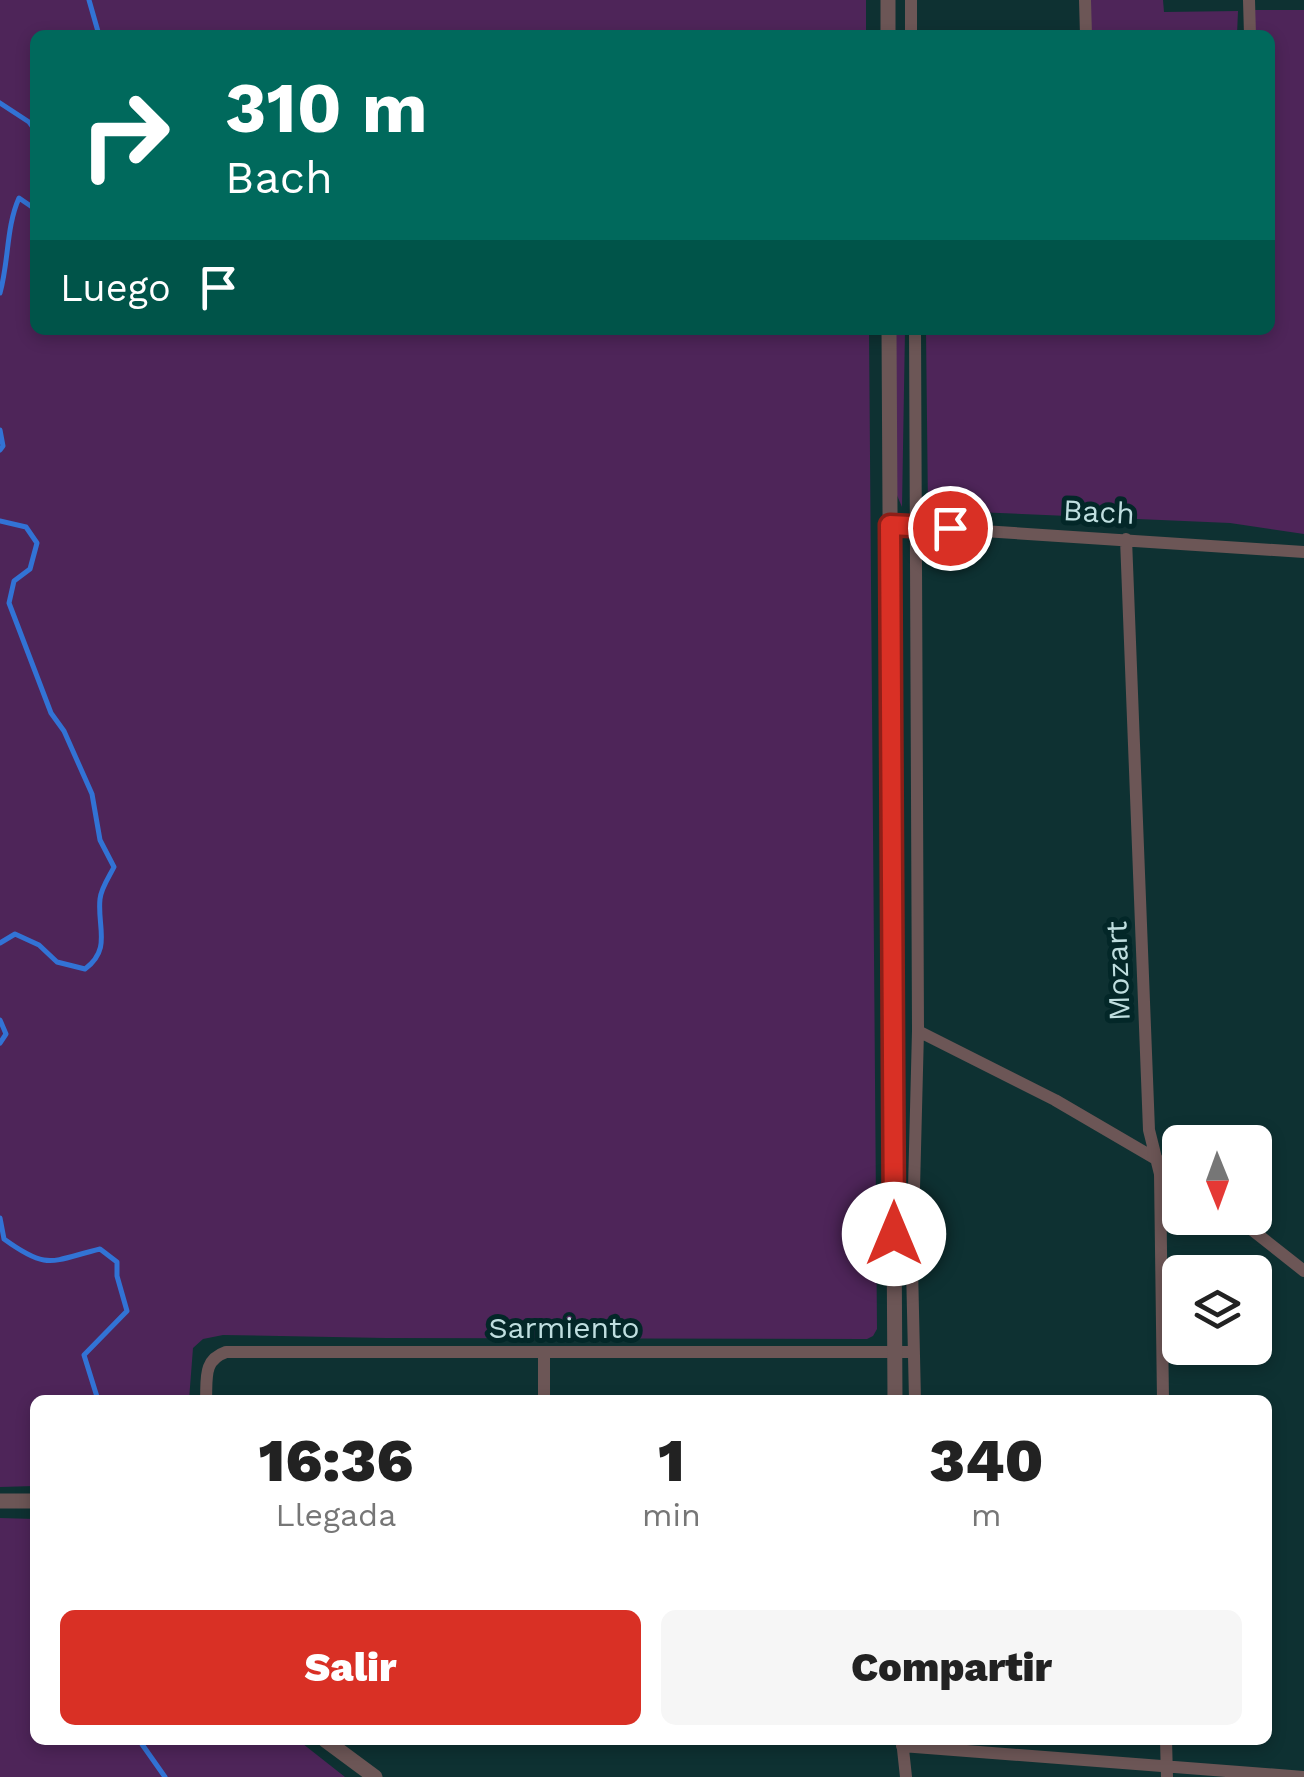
<!DOCTYPE html>
<html lang="es">
<head>
<meta charset="utf-8">
<style>
  body { margin:0; font-family:"Work Sans",sans-serif; background:#f6f6f6; color:#222; height:100vh; display:flex; flex-direction:column; font-size:38px; white-space:nowrap }
  * { box-sizing:border-box; margin:0 }
  p { font-size:32px; color:#767676 }
  .icon { flex:none; width:55px; height:55px; fill:none; stroke:currentColor; stroke-width:2; stroke-linecap:round; stroke-linejoin:round }
  .map { position:relative; flex:1; overflow:hidden }
  .drawer { position:absolute; left:30px; top:1395px; width:1242px; height:350px; display:flex; flex-direction:column; background:#fff; border-radius:15px; box-shadow:0 5px 15px #0003 }
  .drawer>* { flex:none }
  .top-card { position:absolute; left:30px; top:30px; width:1245px; height:305px; border-radius:15px; box-shadow:0 5px 15px #0003; background:#00695c; color:#fff; overflow:hidden }
  .needle { width:65px; rotate:179deg }
  .buttons { position:absolute; left:1162px; top:1125px; display:grid; gap:20px }
  .buttons a { display:grid; place-items:center; width:110px; height:110px; border-radius:15px; background:#fff; box-shadow:0 5px 15px #0003; font-size:50px }
  .pin { position:absolute; display:grid; place-items:center; width:85px; height:85px; color:#fff; margin:-42px; border:5px solid #fff; border-radius:50%; box-shadow:0 2px 10px #0007 }
  .me { position:absolute; width:110px; margin:-55px; rotate:0deg; stroke-linejoin:round; filter:drop-shadow(0 0 8px #0008) }
  .turn { display:flex; align-items:center; gap:35px; height:210px; padding:0 30px; font-size:45px }
  .turn .icon { width:130px; height:130px; stroke-width:2.5 }
  .turn b { display:block; font-size:70px; line-height:85px }
  .then { display:flex; align-items:center; height:95px; padding:0 30px; background:#0003; gap:20px; font-size:38px }
  .eta { display:flex; justify-content:space-evenly; align-items:center; height:170px; text-align:center }
  .eta b { font-size:60px; font-weight:800; line-height:70px }
  .action { display:flex; gap:20px; margin-top:auto; padding:20px 30px }
  .action a { flex:1; height:115px; border-radius:15px; background:#d93025; color:#fff; font-size:40px; font-weight:800; line-height:115px; text-align:center }
  .action a+a { background:#f6f6f6; color:#222 }
  .map>svg:first-child { display:block }
</style>
</head>
<body>
<div class="map">
<svg width="1304" height="1777" viewBox="0 0 1304 1777">
  <rect width="100%" height="100%" fill="#0e3132"/>
  <path fill="#4e2559" d="M 0,0 L 866,0 L 866,35 L 35,35 L 35,330 L 869,330 L 877,1329 L 873,1336 L 867,1339 L 385,1338 L 223,1335 L 203,1339 L 193,1348 L 189,1400 L 35,1400 L 35,1486 L 0,1487 Z
    M 1089,0 L 1163,0 L 1164,12 L 1238,11 L 1237,35 L 1090,35 Z
    M 1254,10 L 1304,10 L 1304,534 L 1230,523 L 928,510 L 926,330 L 1270,330 L 1270,35 L 1255,35 Z
    M 895,330 L 905,330 L 902,507 L 896,493 Z
    M 0,1518 L 35,1519 L 35,1740 L 298,1740 L 345,1777 L 0,1777 Z"/>
  <g fill="none" stroke-linecap="round" stroke-linejoin="round">
    <path stroke="#3273d5" stroke-width="5" d="M 89,0 L 99,35
      M 0,103 L 29,122 L 35,130
      M 0,293 C 9,261 6,227 19,198 L 35,209
      M 0,430 L 3,446 L 0,450
      M 0,521 L 26,527 L 37,543 L 30,569 L 14,581 L 9,603 L 51,713 L 64,731 L 92,794 L 100,840 L 114,867 C 109,877 101,888 100,899 C 97,927 112,949 85,969 L 57,962 L 39,945 L 15,934 L 0,943
      M 0,1020 L 6,1034 L 0,1043
      M 0,1218 L 4,1239 C 48,1271 51,1261 100,1249 L 117,1262 L 117,1276 L 127,1311 L 84,1355 L 98,1400
      M 139,1740 L 165,1777"/>
    <path stroke="#6c5656" stroke-width="12" d="M 911,0 L 911,35
      M 1085,0 L 1086,35
      M 1249,0 L 1250,35
      M 915,330 L 918,1031 L 912,1267 L 915,1400
      M 890,525 L 1304,552
      M 1126,539 L 1149,1130 L 1160,1174 L 1163,1400
      M 918,1031 L 1055,1100 L 1180,1173
      M 1237,1218 L 1304,1271
      M 544,1354 L 544,1400
      M 206,1400 C 207,1378 203,1360 226,1352 L 914,1352
      M 902,1740 L 906,1777
      M 1166,1740 L 1167,1777
      M 902,1746 L 1304,1777"/>
    <path stroke="#6c5656" stroke-width="15" d="M 888,0 L 888,35
      M 889,330 L 895,1400
      M 0,1501 L 35,1501
      M 325,1740 L 375,1777"/>
  </g>
  <g fill="none" stroke-linecap="round" stroke-linejoin="round">
    <defs>
      <path id="route" d="M 894,1234 L 890,525 L 950,528"/>
    </defs>
    <use href="#route" stroke="#8d1f18" stroke-width="25"/>
    <use href="#route" stroke="#d93025" stroke-width="18"/>
  </g>
  <g text-anchor="middle" stroke-width="10" stroke-linejoin="round" paint-order="stroke">
    <g font-size="30" fill="#bfdedf" stroke="#032728">
      <text transform="translate(1099 512) rotate(3)" y="10">Bach</text>
      <text transform="translate(1118 971) rotate(-92)" y="10">Mozart</text>
      <text x="564" y="1338">Sarmiento</text>
    </g>
  </g>
</svg>
<div class="buttons">
<a><svg class="needle" viewBox="-14 -14 28 28"><path d="M0-13l5 13h-10z" fill="#e53935"/><path d="M0 13l5-13h-10z" fill="#767676"/></svg></a>
<a><svg class="icon" aria-label="layers" viewBox="0 0 24 24"><path d="M12 4l9 5-9 5-9-5zM3 14l9 5 9-5"/></svg></a>
</div>
<div class="pin" style="left:950px;top:528px;background:#d93025"><svg class="icon" aria-label="arrive" viewBox="0 0 24 24"><path d="M6 21V4h12l-3 4 3 4H6"/></svg></div>
<svg class="me" style="left:894px;top:1234px" viewBox="-20 -20 40 40"><circle r="19" fill="#fff"/><path d="M0-13L10 11 0 6-10 11z" fill="#d93025"/></svg>
<div class="top-card">
<div class="turn"><svg class="icon" aria-label="right" viewBox="0 0 24 24"><path d="M7 20v-9h11M14 6l5 5-5 5"/></svg><div><b>310 m</b>Bach</div></div>
<div class="then">Luego<svg class="icon" aria-label="arrive" viewBox="0 0 24 24"><path d="M6 21V4h12l-3 4 3 4H6"/></svg></div>
</div>
<section class="drawer">
<div class="eta">
<div><b>16:36</b><p>Llegada</p></div>
<div><b>1</b><p>min</p></div>
<div><b>340</b><p>m</p></div>
</div>
<div class="action"><a>Salir</a><a>Compartir</a></div>
</section>
</div>
</body>
</html>
